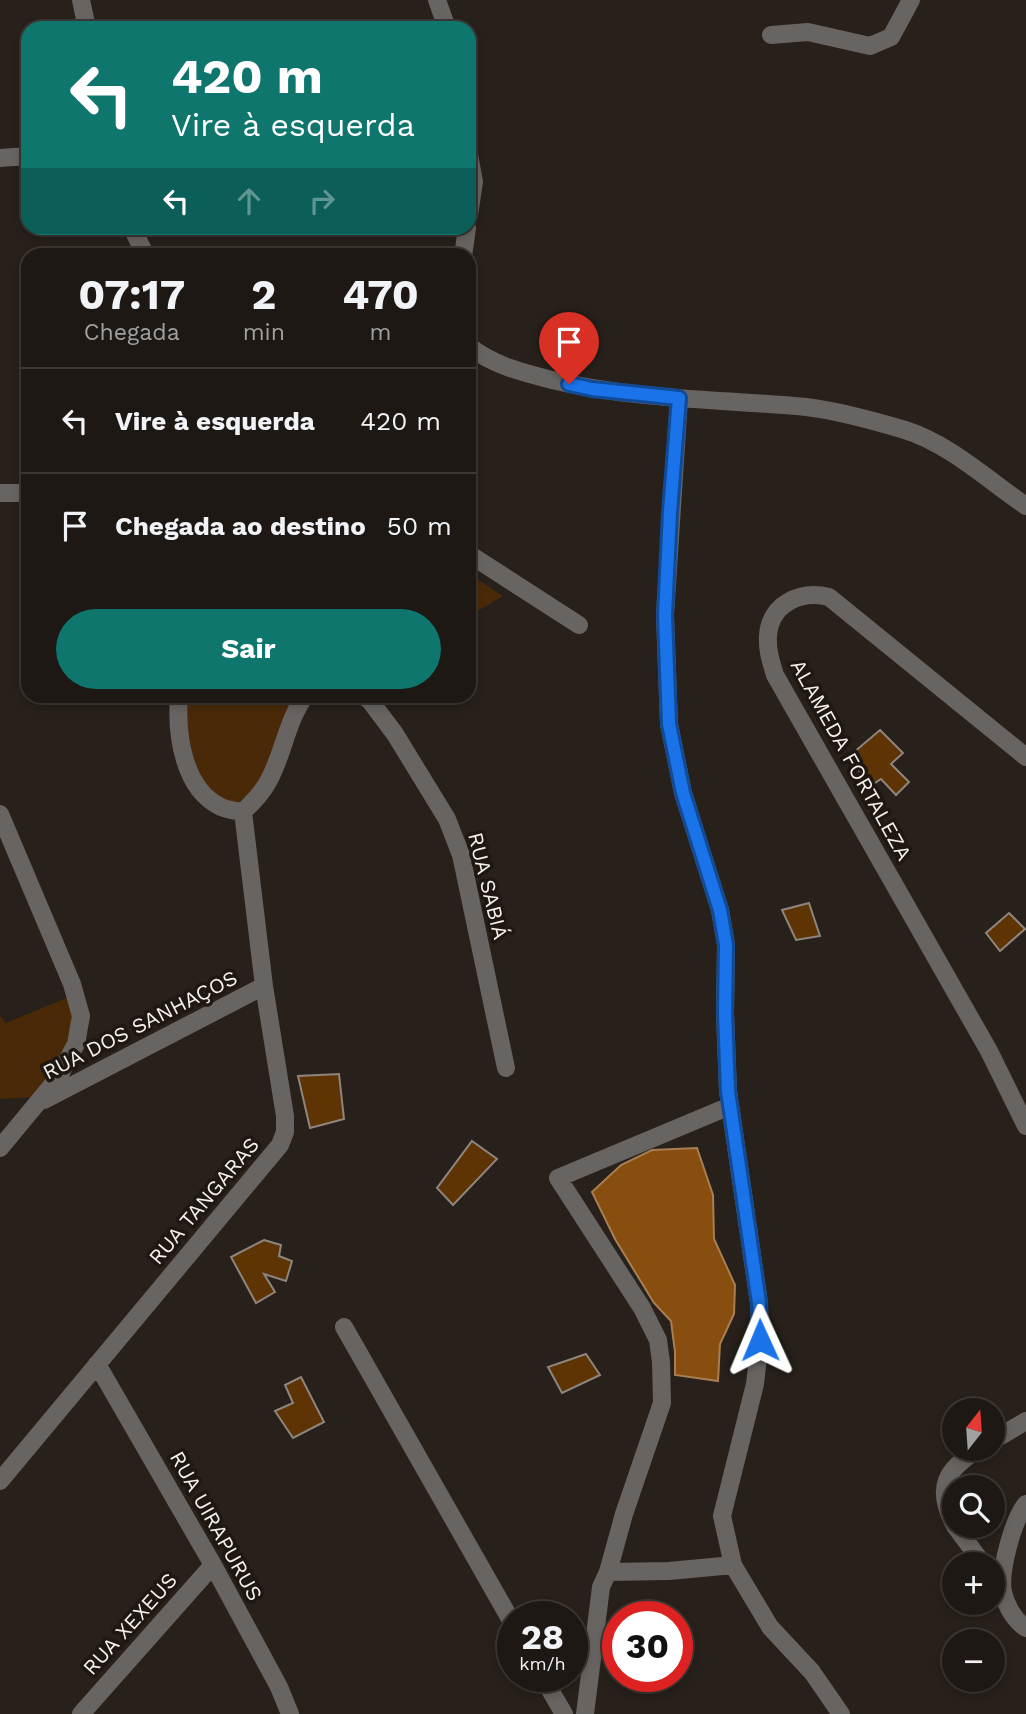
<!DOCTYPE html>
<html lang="pt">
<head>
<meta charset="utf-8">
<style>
  body { margin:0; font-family:"Work Sans",sans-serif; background:#25211d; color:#f1f3f6; height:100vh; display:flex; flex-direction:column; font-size:26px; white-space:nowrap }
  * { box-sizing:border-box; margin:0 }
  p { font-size:23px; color:#a0a0a0 }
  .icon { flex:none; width:38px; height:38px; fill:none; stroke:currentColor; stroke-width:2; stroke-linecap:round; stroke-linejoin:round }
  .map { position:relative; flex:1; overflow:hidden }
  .sheet { position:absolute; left:21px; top:248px; width:455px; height:455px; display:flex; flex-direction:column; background:#1d1814; border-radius:21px; box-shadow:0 4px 10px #0003,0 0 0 2px #3b3734 }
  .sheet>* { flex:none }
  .banner { position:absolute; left:21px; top:21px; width:455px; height:214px; border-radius:21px; box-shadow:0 4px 10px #0003,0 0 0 2px #3b3734; background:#0f766e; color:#fff; overflow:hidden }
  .needle { width:46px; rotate:17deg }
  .buttons { position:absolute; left:942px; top:1398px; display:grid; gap:14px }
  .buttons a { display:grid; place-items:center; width:63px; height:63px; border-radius:50%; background:#1d1814; box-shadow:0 4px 10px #0003,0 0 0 2px #3b3734; font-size:35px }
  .speed { position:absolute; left:497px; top:1601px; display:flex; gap:14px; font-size:35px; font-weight:700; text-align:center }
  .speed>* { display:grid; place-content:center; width:91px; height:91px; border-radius:50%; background:#1d1814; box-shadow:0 4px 10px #0003,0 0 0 2px #3b3734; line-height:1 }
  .speed small { font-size:18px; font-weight:400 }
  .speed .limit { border:10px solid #d22; background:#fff; color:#111 }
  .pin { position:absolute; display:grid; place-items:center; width:60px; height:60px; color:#fff; margin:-72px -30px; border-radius:50% 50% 50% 0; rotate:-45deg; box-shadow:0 0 7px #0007 }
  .pin .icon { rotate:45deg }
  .me { position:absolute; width:77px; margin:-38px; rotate:359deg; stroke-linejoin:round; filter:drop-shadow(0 0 5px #0008) }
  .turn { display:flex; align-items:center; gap:24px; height:147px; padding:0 35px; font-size:32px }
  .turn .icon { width:91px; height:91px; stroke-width:2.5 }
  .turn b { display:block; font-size:49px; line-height:60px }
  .lanes { display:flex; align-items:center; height:66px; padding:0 35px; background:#0003; justify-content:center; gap:35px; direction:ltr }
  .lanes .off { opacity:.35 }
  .eta { display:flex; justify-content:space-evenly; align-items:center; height:119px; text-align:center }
  .eta b { font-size:42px; font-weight:700; line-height:49px }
  .cta { display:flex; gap:14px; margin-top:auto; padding:14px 35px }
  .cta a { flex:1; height:80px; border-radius:42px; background:#0f766e; color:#fff; font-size:28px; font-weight:700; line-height:80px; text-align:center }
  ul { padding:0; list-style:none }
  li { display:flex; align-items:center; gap:21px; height:105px; padding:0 35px; border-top:2px solid #3b3734 }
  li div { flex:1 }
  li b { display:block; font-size:26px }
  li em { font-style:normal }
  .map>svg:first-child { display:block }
</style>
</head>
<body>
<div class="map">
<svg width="1026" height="1714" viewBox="0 0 1026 1714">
  <rect width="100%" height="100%" fill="#27201b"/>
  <path fill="#4a2908" d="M 469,574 L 503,596 L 469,616 Z
    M 182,697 L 299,697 L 265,776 L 236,808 L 200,783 L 181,710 Z
    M 69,997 C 83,1039 59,1066 33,1097 L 0,1099 L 0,1016 L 6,1023 Z"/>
  <path fill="#874e10" stroke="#a87f52" stroke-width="2" d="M 697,1148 L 713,1195 L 714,1239 L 735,1285 L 734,1314 L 720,1344 L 718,1381 L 675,1375 L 675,1352 L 671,1321 L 654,1303 L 615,1239 L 592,1192 L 621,1165 L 652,1150 Z"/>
  <path fill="#5f3405" stroke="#8e857e" stroke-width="2" d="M 880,730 L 903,753 L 891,764 L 909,782 L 896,795 L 881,779 L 872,785 L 847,758 Z
    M 809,903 L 820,936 L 796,940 L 782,910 Z
    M 1009,913 L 1025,929 L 1000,951 L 986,933 Z
    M 339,1074 L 344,1119 L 310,1128 L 298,1076 Z
    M 472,1141 L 497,1159 L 453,1205 L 437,1188 Z
    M 264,1240 L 281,1245 L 279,1256 L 292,1261 L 286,1281 L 264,1274 L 275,1292 L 256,1303 L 231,1257 Z
    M 586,1354 L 600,1375 L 562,1393 L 548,1367 Z
    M 301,1377 L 324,1422 L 293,1438 L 275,1411 L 293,1403 L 285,1385 Z"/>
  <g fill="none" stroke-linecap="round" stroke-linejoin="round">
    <path stroke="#686461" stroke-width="18" d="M 81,0 L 87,28
      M 437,0 L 447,28
      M 771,35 L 808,32 L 870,46 L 891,37 L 911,0
      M 469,155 L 474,182 L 469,215
      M 0,158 L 28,156
      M 132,228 L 146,256
      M 463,256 L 467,228
      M 469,346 C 492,365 524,373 552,380 C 636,400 721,399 806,407 C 833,410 878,422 905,430 C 948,443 989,481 1026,506
      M 679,399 L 665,615 L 669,724 L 683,793 L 720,910 L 726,945 L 725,1013 L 728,1091 L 759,1303 L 760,1340 L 755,1384 L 722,1516 L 733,1565 L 770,1627 L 812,1672 L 841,1714
      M 0,493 L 28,493
      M 469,554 L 579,625
      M 179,696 C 176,734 183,789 221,807 C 228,810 236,811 243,812 C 253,802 264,791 270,778 C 284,751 287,721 305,696
      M 364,696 L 371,702 L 395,734 L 447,819 L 461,855 L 506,1068
      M 1026,757 L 829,597 C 800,590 770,604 768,636 C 767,650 771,662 775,675 L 989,1051 L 1026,1126
      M 0,814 L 72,984 L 81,1016 L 76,1044 L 58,1078 L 0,1148
      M 44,1100 L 264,986
      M 344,1327 L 513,1624
      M 97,1364 L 213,1565 L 279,1687 L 290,1714
      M 992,1441 L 1026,1421
      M 0,1481 L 280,1145 L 285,1132 L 285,1116 L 264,986 L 243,812
      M 1026,1504 C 1013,1520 999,1571 1003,1592 C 1006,1606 1015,1621 1026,1628
      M 954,1524 C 935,1487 946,1469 979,1449
      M 955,1526 L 983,1564
      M 608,1572 L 669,1571 L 733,1565
      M 542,1676 L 564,1714
      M 81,1714 L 213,1565
      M 585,1714 L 601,1587 L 608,1572 L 624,1514 L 662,1403 L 661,1362 L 658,1340 L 642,1308 L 558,1178 L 730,1106"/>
  </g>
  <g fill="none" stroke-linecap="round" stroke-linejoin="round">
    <defs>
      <path id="route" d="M 569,384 L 592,389 L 679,398 L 670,512 L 665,615 L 669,724 L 683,793 L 720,910 L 726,945 L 725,1013 L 728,1091 L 759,1303 L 760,1340"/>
    </defs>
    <use href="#route" stroke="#114b97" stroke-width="18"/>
    <use href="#route" stroke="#1a73e8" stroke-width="12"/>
  </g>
  <g text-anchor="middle" stroke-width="7" stroke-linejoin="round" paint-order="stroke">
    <g font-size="21" fill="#f6f1ed" stroke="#1e1712">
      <text transform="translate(851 760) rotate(61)" y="7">ALAMEDA FORTALEZA</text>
      <text transform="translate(488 886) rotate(76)" y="7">RUA SABIÁ</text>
      <text transform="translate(140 1025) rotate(-27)" y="7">RUA DOS SANHAÇOS</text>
      <text transform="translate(204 1201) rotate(-50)" y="7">RUA TANGARAS</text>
      <text transform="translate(216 1526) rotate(61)" y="7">RUA UIRAPURUS</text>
      <text transform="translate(130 1624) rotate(-48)" y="7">RUA XEXEUS</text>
    </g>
  </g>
</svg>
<div class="buttons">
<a><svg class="needle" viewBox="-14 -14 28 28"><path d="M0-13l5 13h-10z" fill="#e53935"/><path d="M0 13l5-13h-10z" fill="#a0a0a0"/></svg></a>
<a><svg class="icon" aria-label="search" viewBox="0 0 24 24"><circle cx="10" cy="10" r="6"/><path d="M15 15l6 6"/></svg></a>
<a>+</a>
<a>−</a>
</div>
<div class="speed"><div>28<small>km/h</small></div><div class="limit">30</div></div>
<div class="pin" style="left:569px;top:384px;background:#d93025"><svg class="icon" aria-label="arrive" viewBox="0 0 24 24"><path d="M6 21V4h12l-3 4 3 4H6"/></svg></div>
<svg class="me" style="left:760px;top:1340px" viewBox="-20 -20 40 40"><path d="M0-17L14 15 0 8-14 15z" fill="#1a73e8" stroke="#fff" stroke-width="4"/></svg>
<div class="banner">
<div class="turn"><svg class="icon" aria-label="left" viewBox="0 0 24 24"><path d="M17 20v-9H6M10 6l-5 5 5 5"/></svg><div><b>420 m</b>Vire à esquerda</div></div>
<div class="lanes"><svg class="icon" aria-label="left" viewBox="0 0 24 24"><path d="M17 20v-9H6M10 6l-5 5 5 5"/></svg><svg class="icon off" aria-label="ahead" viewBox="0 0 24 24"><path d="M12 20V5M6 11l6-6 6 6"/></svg><svg class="icon off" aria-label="right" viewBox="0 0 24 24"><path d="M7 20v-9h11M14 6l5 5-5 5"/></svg></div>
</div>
<section class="sheet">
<div class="eta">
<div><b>07:17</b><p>Chegada</p></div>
<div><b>2</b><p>min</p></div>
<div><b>470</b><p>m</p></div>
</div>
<ul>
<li><svg class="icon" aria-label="left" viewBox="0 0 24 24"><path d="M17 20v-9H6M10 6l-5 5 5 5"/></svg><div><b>Vire à esquerda</b></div><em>420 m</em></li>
<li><svg class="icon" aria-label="arrive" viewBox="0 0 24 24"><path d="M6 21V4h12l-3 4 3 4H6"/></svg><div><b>Chegada ao destino</b></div><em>50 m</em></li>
</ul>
<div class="cta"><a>Sair</a></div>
</section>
</div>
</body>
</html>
